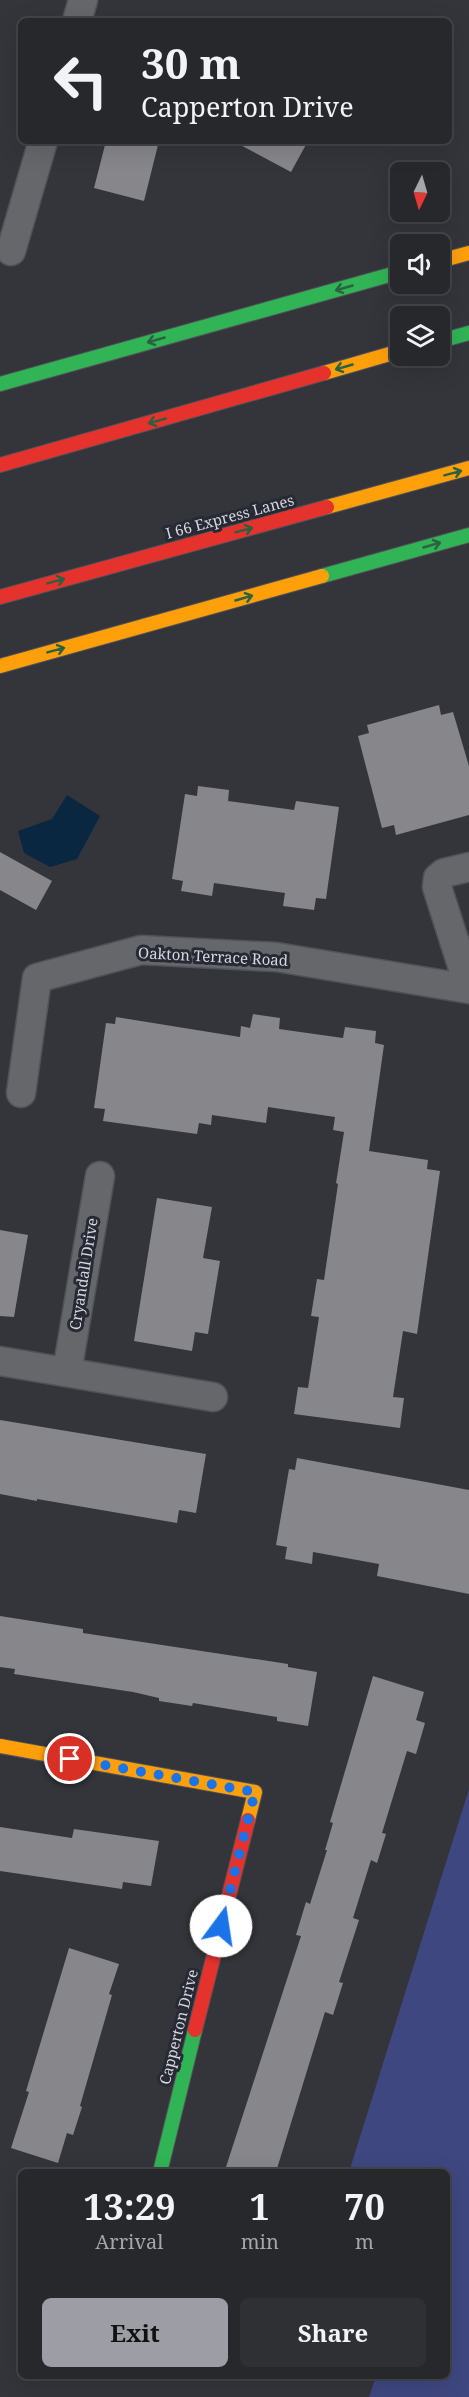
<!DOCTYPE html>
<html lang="en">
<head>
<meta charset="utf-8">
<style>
  body { margin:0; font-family:"Noto Serif",serif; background:#2f3034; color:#f1f3f6; height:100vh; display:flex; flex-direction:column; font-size:22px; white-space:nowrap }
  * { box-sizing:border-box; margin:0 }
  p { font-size:20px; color:#a4a6a9 }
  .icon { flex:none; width:33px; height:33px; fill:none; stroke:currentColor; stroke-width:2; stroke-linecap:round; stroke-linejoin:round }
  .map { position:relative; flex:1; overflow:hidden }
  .sheet { position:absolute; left:18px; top:2169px; width:432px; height:210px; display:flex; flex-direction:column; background:#27282c; border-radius:9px; box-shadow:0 6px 24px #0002,0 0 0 2px #434448 }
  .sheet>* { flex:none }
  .hud { position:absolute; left:18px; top:18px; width:434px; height:126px; border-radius:9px; box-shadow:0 6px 24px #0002,0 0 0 2px #434448; background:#27282c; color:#f1f3f6; overflow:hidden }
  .needle { width:39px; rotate:185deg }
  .controls { position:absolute; left:390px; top:162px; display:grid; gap:12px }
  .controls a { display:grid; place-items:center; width:60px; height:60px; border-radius:9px; background:#27282c; box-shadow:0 6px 24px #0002,0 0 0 2px #434448; font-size:30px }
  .pin { position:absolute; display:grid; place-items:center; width:51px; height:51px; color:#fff; margin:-26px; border:3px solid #fff; border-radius:50%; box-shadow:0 2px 6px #0007 }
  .me { position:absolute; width:66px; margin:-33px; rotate:14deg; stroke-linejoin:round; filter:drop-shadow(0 0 4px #0008) }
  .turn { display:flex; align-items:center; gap:21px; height:126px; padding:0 24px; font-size:27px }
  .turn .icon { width:78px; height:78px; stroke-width:2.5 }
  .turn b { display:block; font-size:42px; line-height:51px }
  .eta { display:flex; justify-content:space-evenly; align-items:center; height:102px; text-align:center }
  .eta b { font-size:36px; font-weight:700; line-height:42px }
  .cta { display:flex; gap:12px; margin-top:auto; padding:12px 24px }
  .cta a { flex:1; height:69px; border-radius:9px; background:#9d9ea5; color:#111; font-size:24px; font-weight:700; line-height:69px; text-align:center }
  .cta a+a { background:#2f3034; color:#f1f3f6 }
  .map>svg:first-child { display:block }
</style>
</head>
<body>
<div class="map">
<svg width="469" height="2397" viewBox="0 0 469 2397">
  <rect width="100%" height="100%" fill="#34353b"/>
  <path fill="#3f4780" d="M 469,1789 L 469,2397 L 369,2397 L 376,2376 L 447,2376 L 447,2172 L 349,2172 Z"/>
  <path fill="#0a2742" d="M 67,795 L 100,816 L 77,859 L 50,867 L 24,853 L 18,831 L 52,819 Z"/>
  <path fill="#86868b" d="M 106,141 L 159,141 L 144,201 L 94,188 Z
    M 233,141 L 308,141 L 291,172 Z
    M 439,705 L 441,715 L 453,712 L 469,766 L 469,815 L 396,835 L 394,825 L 382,828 L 358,736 L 369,733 L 367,725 Z
    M 198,786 L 229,790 L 228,801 L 294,810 L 296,801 L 339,807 L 326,899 L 316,898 L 314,910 L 283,906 L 285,893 L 214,883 L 212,896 L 181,891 L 183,881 L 172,879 L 185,794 L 197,796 Z
    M 0,852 L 52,881 L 36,910 L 0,890 Z
    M 253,1014 L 280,1018 L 279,1029 L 343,1038 L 345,1027 L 376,1031 L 375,1043 L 384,1045 L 369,1151 L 428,1160 L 427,1169 L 440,1171 L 417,1334 L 403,1331 L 393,1397 L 404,1398 L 400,1428 L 294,1414 L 298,1387 L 308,1388 L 319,1317 L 311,1316 L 317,1279 L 324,1280 L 338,1184 L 336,1183 L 344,1132 L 333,1130 L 335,1117 L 268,1107 L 266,1123 L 212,1115 L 211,1125 L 199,1123 L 197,1134 L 103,1121 L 105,1109 L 94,1108 L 106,1023 L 115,1024 L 116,1017 L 240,1037 L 241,1026 L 250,1028 Z
    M 157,1198 L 212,1207 L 203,1258 L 220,1261 L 208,1334 L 195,1332 L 192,1351 L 134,1341 Z
    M 0,1230 L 28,1235 L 14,1317 L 0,1316 Z
    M 0,1420 L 206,1454 L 196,1513 L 179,1510 L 177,1523 L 37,1499 L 37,1501 L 0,1494 Z
    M 297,1458 L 469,1490 L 469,1594 L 377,1576 L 379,1564 L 313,1552 L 312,1564 L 285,1559 L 287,1547 L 276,1545 L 289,1469 L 295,1470 Z
    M 0,1616 L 83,1629 L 83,1633 L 288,1664 L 288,1667 L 317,1672 L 308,1726 L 277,1721 L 277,1717 L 193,1703 L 192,1706 L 159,1701 L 159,1698 L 133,1692 L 14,1674 L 15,1669 L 0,1667 Z
    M 373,1676 L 424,1692 L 416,1720 L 425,1723 L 416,1754 L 407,1751 L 382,1833 L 386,1834 L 377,1863 L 371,1860 L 353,1918 L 359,1920 L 339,1982 L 343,1983 L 333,2015 L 325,2012 L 276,2172 L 242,2172 L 226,2167 L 301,1936 L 296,1935 L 306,1902 L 310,1904 L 327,1850 L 325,1850 L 333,1823 L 330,1822 Z
    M 0,1827 L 72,1838 L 74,1829 L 159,1841 L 151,1886 L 123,1882 L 122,1889 L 0,1871 Z
    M 69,1948 L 119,1964 L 109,1994 L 112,1995 L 80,2106 L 82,2107 L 73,2135 L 67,2133 L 58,2163 L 11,2148 L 29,2092 L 26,2091 Z"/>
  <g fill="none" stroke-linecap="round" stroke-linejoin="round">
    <defs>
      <path id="street" d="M 77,21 L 83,0
        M 11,251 L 43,141
        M 469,867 L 444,873 L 438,878 L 437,887 L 469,987
        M 21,1093 L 37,978 L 141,950 L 276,957 L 469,989
        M 0,1361 L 213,1397
        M 67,1372 L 100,1176"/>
      <path id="fast" d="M 440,341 L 469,333
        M 0,384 L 400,272
        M 322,576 L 469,535
        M 160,2172 L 195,2030"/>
      <path id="slow" d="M 440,261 L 469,253
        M 324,373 L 400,351
        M 327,507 L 469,468
        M 0,666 L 322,576
        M 0,1746 L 255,1792 L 248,1820"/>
      <path id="jam" d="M 0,465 L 324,373
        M 0,597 L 327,507
        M 195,2030 L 248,1820"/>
    </defs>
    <use href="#street" stroke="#515257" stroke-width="31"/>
    <use href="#fast" stroke="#515257" stroke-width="16"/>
    <use href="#slow" stroke="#515257" stroke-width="16"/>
    <use href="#jam" stroke="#515257" stroke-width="16"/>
    <use href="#street" stroke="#66676b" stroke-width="28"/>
    <use href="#fast" stroke="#30b455" stroke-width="14"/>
    <use href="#slow" stroke="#ff9f0a" stroke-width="14"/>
    <use href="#jam" stroke="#e5322d" stroke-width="14"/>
  </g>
  <defs><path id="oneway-shaft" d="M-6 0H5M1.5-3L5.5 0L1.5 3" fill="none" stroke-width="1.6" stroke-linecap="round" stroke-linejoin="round" transform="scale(1.5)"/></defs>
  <g stroke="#2b6141">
    <use href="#oneway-shaft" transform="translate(344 288) rotate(164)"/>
    <use href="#oneway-shaft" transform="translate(156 340) rotate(164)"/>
    <use href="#oneway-shaft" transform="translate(344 367) rotate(164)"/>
    <use href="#oneway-shaft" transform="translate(157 421) rotate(164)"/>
    <use href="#oneway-shaft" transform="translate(453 473) rotate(-15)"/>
    <use href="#oneway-shaft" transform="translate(244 530) rotate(-15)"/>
    <use href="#oneway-shaft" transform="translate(432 545) rotate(-16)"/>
    <use href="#oneway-shaft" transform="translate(56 581) rotate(-15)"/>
    <use href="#oneway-shaft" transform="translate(244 598) rotate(-16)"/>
    <use href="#oneway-shaft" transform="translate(56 650) rotate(-15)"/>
  </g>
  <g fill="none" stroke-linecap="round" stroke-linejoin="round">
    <path stroke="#1a73e8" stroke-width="10" stroke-dasharray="0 18" d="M 70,1759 L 255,1792 L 221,1926"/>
  </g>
  <g text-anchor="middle" stroke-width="6" stroke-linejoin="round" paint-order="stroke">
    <g font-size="15" fill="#d5d7de" stroke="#272934">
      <text transform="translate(230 517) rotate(-15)" y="5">I 66 Express Lanes</text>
      <text transform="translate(213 957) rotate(3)" y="5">Oakton Terrace Road</text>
      <text transform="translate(84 1274) rotate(-81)" y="5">Cryandall Drive</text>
      <text transform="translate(179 2027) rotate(-76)" y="5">Capperton Drive</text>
    </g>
  </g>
</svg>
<div class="controls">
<a><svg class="needle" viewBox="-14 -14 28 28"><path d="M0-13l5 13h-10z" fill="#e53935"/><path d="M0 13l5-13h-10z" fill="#a4a6a9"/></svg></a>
<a><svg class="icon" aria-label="sound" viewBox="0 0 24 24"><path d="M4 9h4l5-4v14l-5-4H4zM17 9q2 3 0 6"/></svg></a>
<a><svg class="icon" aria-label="layers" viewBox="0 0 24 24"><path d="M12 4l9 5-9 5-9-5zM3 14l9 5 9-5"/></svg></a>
</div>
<div class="pin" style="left:70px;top:1759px;background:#d93025"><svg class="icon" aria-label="arrive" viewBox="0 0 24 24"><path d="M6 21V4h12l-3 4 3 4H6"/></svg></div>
<svg class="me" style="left:221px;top:1926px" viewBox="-20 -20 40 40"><circle r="19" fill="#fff"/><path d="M0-13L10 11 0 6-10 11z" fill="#1a73e8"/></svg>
<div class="hud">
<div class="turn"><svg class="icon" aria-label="left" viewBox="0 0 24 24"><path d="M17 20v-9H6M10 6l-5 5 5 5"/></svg><div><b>30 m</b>Capperton Drive</div></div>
</div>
<section class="sheet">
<div class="eta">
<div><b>13:29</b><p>Arrival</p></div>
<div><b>1</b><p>min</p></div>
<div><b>70</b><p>m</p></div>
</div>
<div class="cta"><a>Exit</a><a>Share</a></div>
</section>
</div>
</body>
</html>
